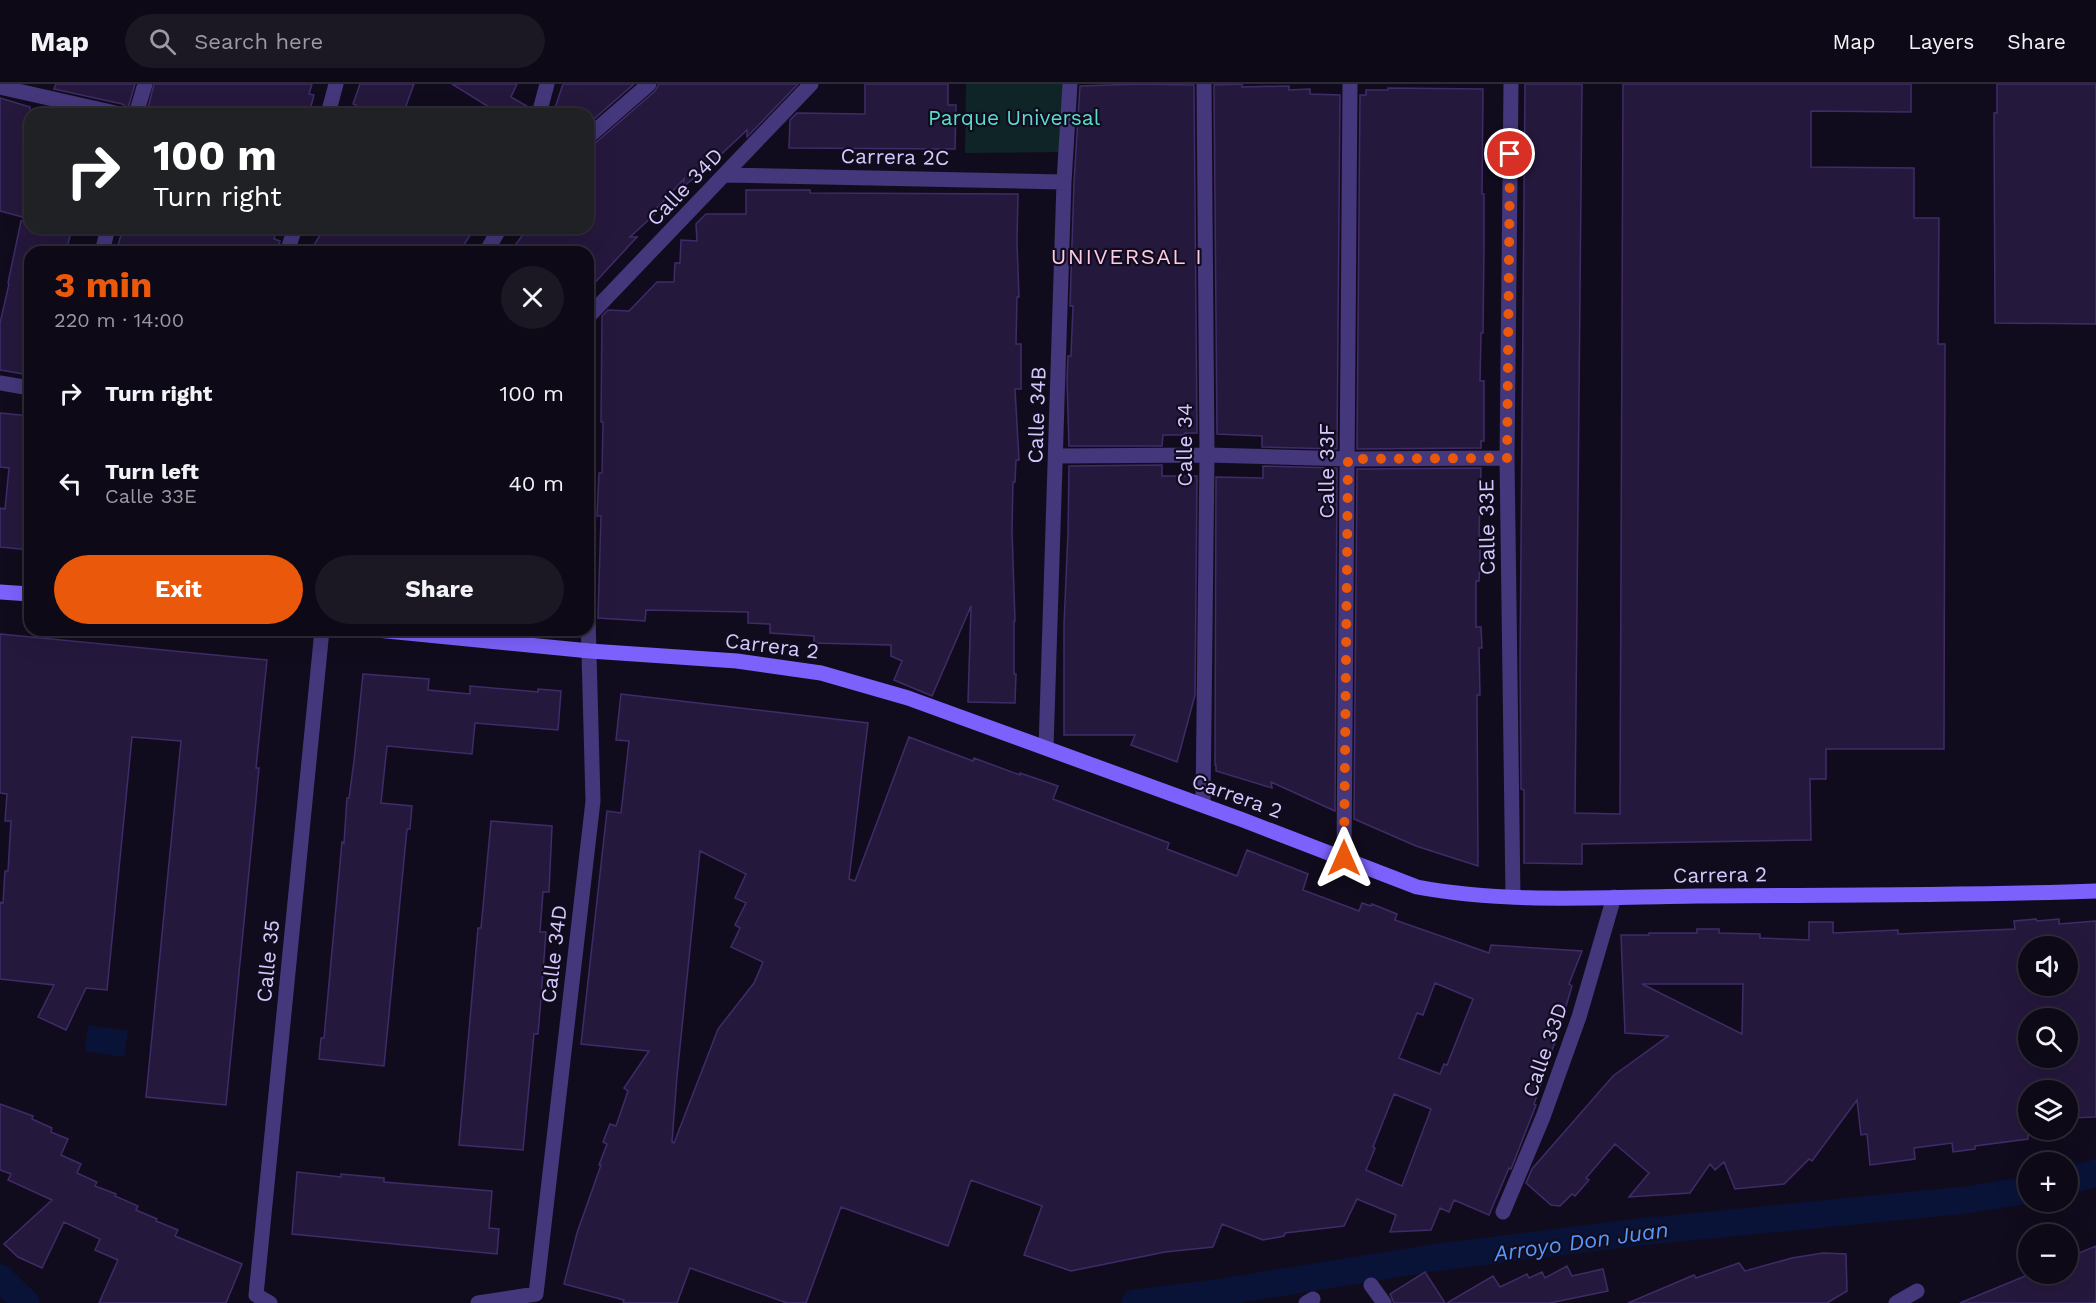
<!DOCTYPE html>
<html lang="en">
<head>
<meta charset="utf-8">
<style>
  body { margin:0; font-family:"Work Sans",sans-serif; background:#1b1723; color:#f1f3f6; height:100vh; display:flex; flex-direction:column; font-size:22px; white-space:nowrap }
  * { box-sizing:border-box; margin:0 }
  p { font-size:20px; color:#9a9aa1 }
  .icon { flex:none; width:33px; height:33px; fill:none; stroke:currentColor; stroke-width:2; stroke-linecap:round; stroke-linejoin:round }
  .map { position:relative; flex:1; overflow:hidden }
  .panel { position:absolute; left:24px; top:162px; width:570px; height:390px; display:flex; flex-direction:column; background:#0d0916; border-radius:18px; box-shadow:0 6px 24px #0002,0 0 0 2px #2d2a35 }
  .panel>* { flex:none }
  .guide { position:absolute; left:24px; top:24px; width:570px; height:126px; border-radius:18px; box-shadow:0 6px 24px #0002,0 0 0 2px #2d2a35; background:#202124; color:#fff; overflow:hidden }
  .fabs { position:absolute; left:2018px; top:852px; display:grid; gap:12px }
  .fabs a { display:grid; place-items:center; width:60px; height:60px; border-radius:50%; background:#0d0916; box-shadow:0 6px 24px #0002,0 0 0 2px #2d2a35; font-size:30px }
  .pin { position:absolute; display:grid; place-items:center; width:51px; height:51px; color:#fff; margin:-26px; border:3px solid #fff; border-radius:50%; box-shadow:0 2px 6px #0007 }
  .me { position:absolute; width:66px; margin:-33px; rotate:0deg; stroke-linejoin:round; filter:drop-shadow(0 0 4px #0008) }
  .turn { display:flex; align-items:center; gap:21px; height:126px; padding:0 30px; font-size:27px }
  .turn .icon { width:78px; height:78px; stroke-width:2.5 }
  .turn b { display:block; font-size:42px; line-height:51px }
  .round { display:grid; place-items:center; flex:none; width:63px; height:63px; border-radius:32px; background:#1b1723 }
  .summary { display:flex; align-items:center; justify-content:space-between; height:102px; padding:0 30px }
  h1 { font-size:36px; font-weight:700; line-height:45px; color:#ea580c }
  .button { display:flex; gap:12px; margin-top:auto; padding:12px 30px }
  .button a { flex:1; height:69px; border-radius:36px; background:#ea580c; color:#fff; font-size:24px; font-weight:700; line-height:69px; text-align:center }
  .button a+a { background:#1b1723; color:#f1f3f6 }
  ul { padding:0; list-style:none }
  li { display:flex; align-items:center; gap:18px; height:90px; padding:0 30px }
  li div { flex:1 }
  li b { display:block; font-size:22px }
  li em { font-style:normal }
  header { display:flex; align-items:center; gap:36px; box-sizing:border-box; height:84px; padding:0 30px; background:#0d0916; border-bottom:2px solid #2d2a35 }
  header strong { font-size:28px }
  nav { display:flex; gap:33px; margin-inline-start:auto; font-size:21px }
  .search { width:420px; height:54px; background:#1b1723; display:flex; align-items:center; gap:15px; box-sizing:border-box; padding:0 21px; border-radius:33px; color:#9a9aa1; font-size:22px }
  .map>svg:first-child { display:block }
</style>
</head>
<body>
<header>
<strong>Map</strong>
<div class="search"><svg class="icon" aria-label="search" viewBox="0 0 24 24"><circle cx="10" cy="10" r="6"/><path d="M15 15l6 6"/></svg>Search here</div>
<nav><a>Map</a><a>Layers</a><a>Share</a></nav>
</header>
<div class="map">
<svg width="2096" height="1219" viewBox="0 0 2096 1219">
  <rect width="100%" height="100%" fill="#110c1d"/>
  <path fill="#0f2426" d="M 966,0 L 1063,0 L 1061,68 L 965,69 Z"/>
  <path fill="#091338" d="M 88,941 L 128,947 L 124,973 L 85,967 Z"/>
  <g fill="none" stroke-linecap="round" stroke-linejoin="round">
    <path stroke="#091338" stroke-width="27" d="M 2067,1097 L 2096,1089
      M 0,1194 L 26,1219
      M 1135,1219 L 1216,1209 L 1432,1174 L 1639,1148 L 1966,1116 L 2028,1106"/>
  </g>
  <path fill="#25183d" stroke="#402b69" stroke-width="1.5" fill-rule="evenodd" d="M 56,0 L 135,0 L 128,24 L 122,20 L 54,5 Z
    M 154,0 L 312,0 L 309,10 L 314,11 L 309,30 L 165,30 L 148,24 Z
    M 360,0 L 414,0 L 403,30 L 353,30 L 356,21 L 353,20 Z
    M 452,0 L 517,0 L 511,13 L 530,24 L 530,30 L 500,30 Z
    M 563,0 L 634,0 L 588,40 L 588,30 L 553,30 Z
    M 659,0 L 798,0 L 747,53 L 747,46 L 694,96 L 694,94 L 683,103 L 684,95 L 653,128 L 655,130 L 630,153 L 637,153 L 588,206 L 588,168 L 510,168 L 528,144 L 588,144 L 588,63 L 594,60 L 655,7 Z
    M 865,0 L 948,0 L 948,21 L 956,21 L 955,65 L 789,64 L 790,36 L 797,29 L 865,30 Z
    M 1140,0 L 1194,1 L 1197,349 L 1185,349 L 1184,351 L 1163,351 L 1162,362 L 1069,362 L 1067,297 L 1068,272 L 1071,272 L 1073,222 L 1070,222 L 1074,98 L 1080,2 Z
    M 1242,0 L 1242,3 L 1289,2 L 1289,6 L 1310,5 L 1310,10 L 1340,11 L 1337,365 L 1262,363 L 1262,352 L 1217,350 L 1214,1 Z
    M 1525,0 L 1582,0 L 1575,729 L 1620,730 L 1623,0 L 1911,0 L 1911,28 L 1811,27 L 1811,83 L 1914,84 L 1914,134 L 1939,134 L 1938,260 L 1945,260 L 1944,665 L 1826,665 L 1826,695 L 1810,695 L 1811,756 L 1582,760 L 1582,780 L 1524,779 L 1524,706 L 1521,705 L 1520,579 Z
    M 1997,0 L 2096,0 L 2096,240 L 1995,239 L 1994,29 L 1997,29 Z
    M 1388,4 L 1483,5 L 1482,110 L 1484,110 L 1484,162 L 1483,249 L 1481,249 L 1480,297 L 1484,297 L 1484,357 L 1481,357 L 1481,364 L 1357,365 L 1360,11 L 1366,11 L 1366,6 L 1388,6 Z
    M 0,14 L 30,23 L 30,135 L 0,127 Z
    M 746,106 L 810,106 L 810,109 L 1018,110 L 1017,159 L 1019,213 L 1017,213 L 1016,260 L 1021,260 L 1021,305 L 1015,305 L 1019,376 L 1016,376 L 1015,398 L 1013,398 L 1012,447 L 1015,537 L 1014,537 L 1014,590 L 1016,590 L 1015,619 L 968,618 L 971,522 L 932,612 L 894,596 L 902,577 L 891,572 L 891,561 L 814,559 L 814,552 L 770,549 L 770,540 L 748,539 L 748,528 L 646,526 L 645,537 L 598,534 L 601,432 L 597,432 L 598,411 L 599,389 L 602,389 L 603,338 L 601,338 L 602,232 L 608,226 L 629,227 L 657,198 L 674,198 L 675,179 L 680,179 L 681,156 L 697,157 L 696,140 L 706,130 L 746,130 Z
    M 21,137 L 30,138 L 30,144 L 72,144 L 66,168 L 30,168 L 30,291 L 0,286 L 0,239 L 9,200 L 8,199 Z
    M 123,144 L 227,144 L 251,150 L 252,144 L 277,144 L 274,155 L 280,157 L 277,168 L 116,168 Z
    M 324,144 L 475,144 L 459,168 L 310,168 Z
    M 0,329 L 30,332 L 30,466 L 0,463 L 0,424 L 5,425 L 9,384 L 0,383 Z
    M 1162,381 L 1162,392 L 1197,392 L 1195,611 L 1177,678 L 1131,661 L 1135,651 L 1064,651 L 1064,540 L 1068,449 L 1069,382 Z
    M 1263,382 L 1337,384 L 1335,727 L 1271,698 L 1272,704 L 1216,687 L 1216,681 L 1215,681 L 1216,393 L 1263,394 Z
    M 1481,384 L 1479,452 L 1480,452 L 1480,473 L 1479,497 L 1476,497 L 1476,543 L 1481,543 L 1482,564 L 1479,564 L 1480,611 L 1477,611 L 1478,782 L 1416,762 L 1354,735 L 1357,385 Z
    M 0,550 L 267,576 L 256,684 L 259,684 L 256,716 L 226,1021 L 146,1013 L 181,657 L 132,653 L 107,906 L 86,904 L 66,946 L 38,933 L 54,901 L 0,895 L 0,818 L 3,819 L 5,787 L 8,787 L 11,737 L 5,737 L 7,710 L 0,709 Z
    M 363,590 L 429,595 L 428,606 L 470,610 L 470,602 L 538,608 L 538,605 L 561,607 L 558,646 L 475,639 L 472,670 L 387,662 L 381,719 L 412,722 L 410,745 L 407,745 L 384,982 L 319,975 L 321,954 L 324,954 L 342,758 L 344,759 L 347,714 L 349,714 L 354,677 Z
    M 621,610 L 868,639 L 849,795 L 855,797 L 909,653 L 973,677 L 974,674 L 1020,691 L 1020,689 L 1058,702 L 1053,715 L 1169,759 L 1167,765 L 1237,792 L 1247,766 L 1308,790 L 1303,806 L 1359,827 L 1362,819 L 1371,822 L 1372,820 L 1397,830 L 1395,836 L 1489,869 L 1491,861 L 1582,867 L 1569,900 L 1572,902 L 1556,956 L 1540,996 L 1542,997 L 1534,1020 L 1536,1021 L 1511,1085 L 1509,1084 L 1489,1131 L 1454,1116 L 1449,1128 L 1440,1124 L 1431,1146 L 1390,1148 L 1396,1131 L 1357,1115 L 1344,1142 L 1285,1149 L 1284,1152 L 1263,1156 L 1222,1140 L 1213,1163 L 1165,1168 L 1071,1187 L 1024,1171 L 1042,1122 L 971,1096 L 948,1162 L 841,1123 L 806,1219 L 787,1219 L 690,1184 L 677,1219 L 623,1219 L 624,1216 L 564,1200 L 577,1149 L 601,1081 L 599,1081 L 607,1060 L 603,1058 L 610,1040 L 616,1042 L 628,1007 L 624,1004 L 649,967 L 581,960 L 607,727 L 621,729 L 629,657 L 616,656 ZM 700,767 L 746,790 L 735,814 L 746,819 L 735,841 L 740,844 L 731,863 L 763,878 L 754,899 L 718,945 L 674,1059 L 672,1058 L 677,992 ZM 1435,899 L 1473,915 L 1447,981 L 1444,980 L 1440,990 L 1399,974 L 1417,929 L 1423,931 ZM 1394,1010 L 1431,1025 L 1402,1102 L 1366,1086 L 1375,1064 L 1373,1063 Z
    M 491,737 L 552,742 L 549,808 L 543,808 L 540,848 L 546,848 L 541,914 L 538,950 L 534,950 L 523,1066 L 459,1061 L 478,844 L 481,844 Z
    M 2036,835 L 2037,837 L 2059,835 L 2059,840 L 2096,837 L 2096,1033 L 2067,1034 L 2067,1006 L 2028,1006 L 2028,1055 L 1975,1062 L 1975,1065 L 1953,1068 L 1952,1059 L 1914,1064 L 1915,1075 L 1870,1081 L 1867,1050 L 1861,1051 L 1857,1016 L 1812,1077 L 1809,1075 L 1784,1100 L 1735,1105 L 1724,1078 L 1715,1086 L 1710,1080 L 1690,1109 L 1629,1113 L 1649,1089 L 1615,1060 L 1586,1094 L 1589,1096 L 1575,1112 L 1572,1110 L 1560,1122 L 1551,1121 L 1526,1099 L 1532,1085 L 1613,992 L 1668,952 L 1625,949 L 1621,851 L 1649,851 L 1649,849 L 1697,849 L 1697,845 L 1719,845 L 1719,849 L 1760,850 L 1760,854 L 1809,856 L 1809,838 L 1833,838 L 1833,849 L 1898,846 L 1898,850 L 2015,845 L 2014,837 ZM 2028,862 L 2067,862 L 2067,902 L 2028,902 ZM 1642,900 L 1743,900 L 1742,950 ZM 2028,934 L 2067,934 L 2067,974 L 2028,974 Z
    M 0,1020 L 33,1032 L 32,1035 L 52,1044 L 51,1048 L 68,1055 L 61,1071 L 81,1080 L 77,1089 L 97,1098 L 95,1102 L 116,1110 L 115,1112 L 138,1122 L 136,1126 L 157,1135 L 156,1137 L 178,1146 L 175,1152 L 242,1180 L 226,1219 L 99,1219 L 118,1176 L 95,1166 L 100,1155 L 64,1138 L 42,1184 L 18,1173 L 4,1160 L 52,1116 L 8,1096 L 11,1090 L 0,1086 Z
    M 297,1088 L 341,1093 L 341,1090 L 384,1094 L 384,1098 L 492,1107 L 489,1144 L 499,1145 L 497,1170 L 292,1150 Z
    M 2096,1162 L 2096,1219 L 1960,1219 L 2030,1190 L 2067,1190 L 2067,1174 Z
    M 1823,1169 L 1846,1170 L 1847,1207 L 1827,1219 L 1628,1219 L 1694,1191 L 1696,1194 L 1739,1179 L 1745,1187 L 1792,1174 Z
    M 1567,1182 L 1572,1192 L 1603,1185 L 1608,1207 L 1550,1219 L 1447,1219 L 1493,1192 L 1500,1203 L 1527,1190 L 1529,1194 L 1542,1188 L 1545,1194 Z
    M 1425,1188 L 1445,1219 L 1394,1219 L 1390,1210 Z"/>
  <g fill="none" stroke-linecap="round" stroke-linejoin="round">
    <path stroke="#44377b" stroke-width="15" d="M 1511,0 L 1507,374 L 1513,813
      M 0,3 L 120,30
      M 136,30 L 145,0
      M 328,30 L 336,0
      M 539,30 L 547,0
      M 588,53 L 649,0
      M 725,91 L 1064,98
      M 102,168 L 108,144
      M 287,168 L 295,144
      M 486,168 L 500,144
      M 588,233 L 811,0
      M 0,299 L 30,304
      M 1057,372 L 1207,371 L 1348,375 L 1507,374
      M 1046,664 L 1064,98 L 1070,0
      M 1203,721 L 1207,371 L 1204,0
      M 1344,774 L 1350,0
      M 1503,1128 L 1543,1033 L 1579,933 L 1614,813
      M 1371,1201 L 1384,1219
      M 270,1219 L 256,1211 L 322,546
      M 478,1219 L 536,1210 L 593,717 L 588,533
      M 1306,1219 L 1313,1215
      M 1896,1219 L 1917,1207"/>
    <path stroke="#7c61fc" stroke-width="15" d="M 0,508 L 30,510
      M 377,546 L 590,567 L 737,577 L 821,589 L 908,614 L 1243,736 L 1417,803 C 1507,820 1606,813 1697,812 C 1830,811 1963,812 2096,807"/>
  </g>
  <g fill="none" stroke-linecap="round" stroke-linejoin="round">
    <path stroke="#ea580c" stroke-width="10" stroke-dasharray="0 18" d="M 1344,774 L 1348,375 L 1507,374 L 1510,70"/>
  </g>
  <g text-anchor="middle" stroke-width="4.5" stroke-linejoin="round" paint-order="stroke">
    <g font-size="21" fill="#57dcce" stroke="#110c1d">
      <text x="1014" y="41">Parque Universal</text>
    </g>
    <g font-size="21" fill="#d6c8fe" stroke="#110c1d">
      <text transform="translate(895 73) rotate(1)" y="7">Carrera 2C</text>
      <text transform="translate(685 103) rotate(-46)" y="7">Calle 34D</text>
      <text transform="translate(1037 331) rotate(-88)" y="7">Calle 34B</text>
      <text transform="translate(1185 361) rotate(-90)" y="7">Calle 34</text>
      <text transform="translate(1327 387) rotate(-90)" y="7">Calle 33F</text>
      <text transform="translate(1487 443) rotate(-91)" y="7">Calle 33E</text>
      <text transform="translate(772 562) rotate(7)" y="7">Carrera 2</text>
      <text transform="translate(1237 712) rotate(20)" y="7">Carrera 2</text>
      <text transform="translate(1720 791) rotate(-1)" y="7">Carrera 2</text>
      <text transform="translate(554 870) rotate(-83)" y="7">Calle 34D</text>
      <text transform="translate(268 877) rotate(-84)" y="7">Calle 35</text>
      <text transform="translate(1545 966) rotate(-71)" y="7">Calle 33D</text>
    </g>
    <g font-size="22" letter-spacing="1.5" fill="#fecae4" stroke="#110c1d">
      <text x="1127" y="180">UNIVERSAL I</text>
    </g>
    <g font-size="22" font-style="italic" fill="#5898fc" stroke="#110c1d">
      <text transform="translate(1581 1157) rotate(-8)" y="8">Arroyo Don Juan</text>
    </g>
  </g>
</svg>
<div class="fabs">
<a><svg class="icon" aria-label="sound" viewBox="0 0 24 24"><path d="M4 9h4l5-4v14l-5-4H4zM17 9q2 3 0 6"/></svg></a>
<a><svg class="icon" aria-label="search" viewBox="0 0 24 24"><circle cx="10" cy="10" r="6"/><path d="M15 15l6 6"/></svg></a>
<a><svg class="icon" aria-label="layers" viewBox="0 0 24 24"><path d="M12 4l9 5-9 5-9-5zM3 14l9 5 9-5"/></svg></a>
<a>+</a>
<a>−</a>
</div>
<div class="pin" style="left:1510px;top:70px;background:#d93025"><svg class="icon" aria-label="arrive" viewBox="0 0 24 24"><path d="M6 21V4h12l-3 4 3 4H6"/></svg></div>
<svg class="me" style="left:1344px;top:774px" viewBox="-20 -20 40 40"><path d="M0-17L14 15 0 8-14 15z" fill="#ea580c" stroke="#fff" stroke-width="4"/></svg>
<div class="guide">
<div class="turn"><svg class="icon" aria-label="right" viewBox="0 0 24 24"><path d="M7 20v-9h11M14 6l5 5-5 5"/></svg><div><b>100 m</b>Turn right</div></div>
</div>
<section class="panel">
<div class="summary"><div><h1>3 min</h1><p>220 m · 14:00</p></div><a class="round"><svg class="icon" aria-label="close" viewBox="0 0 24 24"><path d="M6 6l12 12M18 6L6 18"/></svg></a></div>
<ul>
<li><svg class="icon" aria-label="right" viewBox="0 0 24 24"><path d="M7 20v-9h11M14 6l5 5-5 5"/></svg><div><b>Turn right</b></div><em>100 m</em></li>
<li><svg class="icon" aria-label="left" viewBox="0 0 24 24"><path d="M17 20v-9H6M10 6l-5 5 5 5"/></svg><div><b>Turn left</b><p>Calle 33E</p></div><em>40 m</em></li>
</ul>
<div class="button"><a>Exit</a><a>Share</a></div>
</section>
</div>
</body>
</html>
